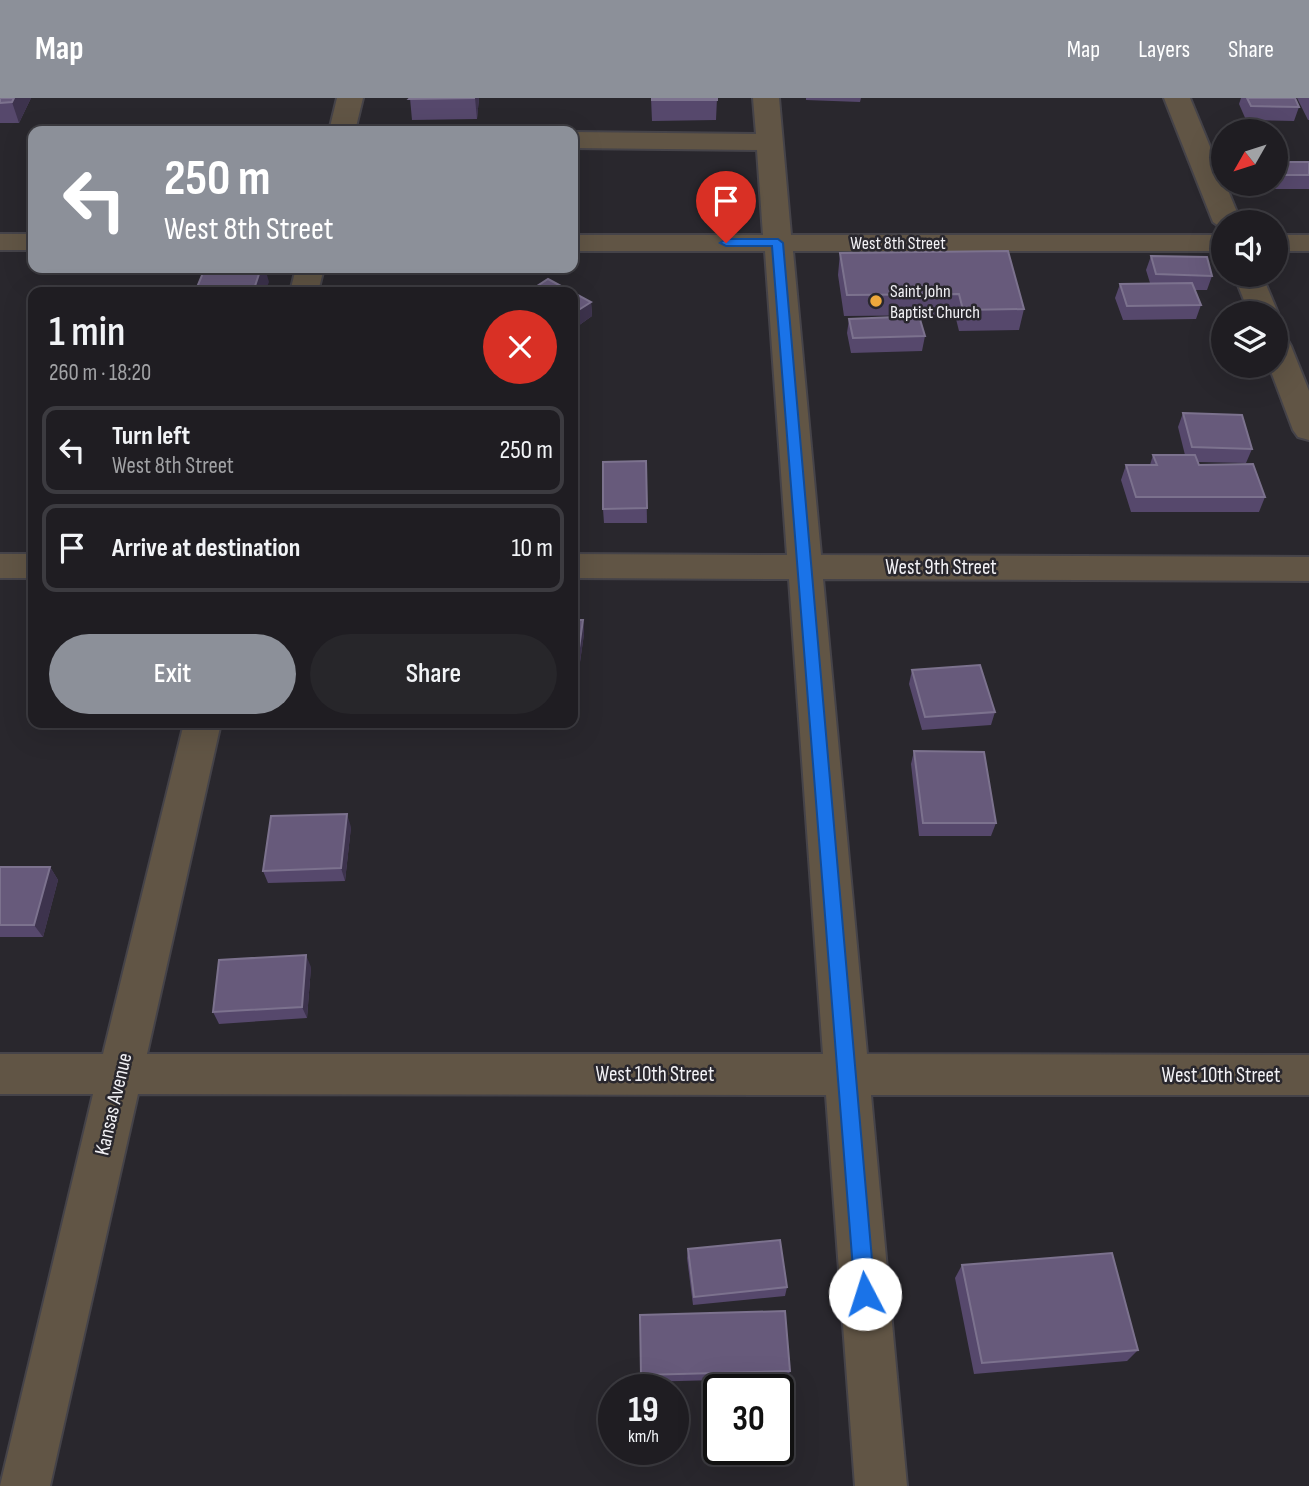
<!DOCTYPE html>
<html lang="en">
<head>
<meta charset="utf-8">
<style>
  body { margin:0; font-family:"Sofia Sans Condensed",sans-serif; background:#27262a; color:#f1f3f6; height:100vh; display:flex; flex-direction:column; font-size:26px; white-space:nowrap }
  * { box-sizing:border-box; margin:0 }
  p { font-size:23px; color:#a1a2a5 }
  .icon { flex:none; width:38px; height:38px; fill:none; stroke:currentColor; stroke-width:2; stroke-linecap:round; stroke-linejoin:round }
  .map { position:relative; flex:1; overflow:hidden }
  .drawer { position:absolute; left:28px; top:189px; width:550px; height:441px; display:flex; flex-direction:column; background:#1f1d22; border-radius:14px; box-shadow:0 7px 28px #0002,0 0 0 2px #3c3b40 }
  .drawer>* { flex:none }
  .top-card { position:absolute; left:28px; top:28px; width:550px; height:147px; border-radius:14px; box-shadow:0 7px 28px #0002,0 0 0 2px #3c3b40; background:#8c9099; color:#fff; overflow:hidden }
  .needle { width:46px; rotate:231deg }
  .controls { position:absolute; left:1211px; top:21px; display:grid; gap:14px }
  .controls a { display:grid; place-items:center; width:77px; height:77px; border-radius:50%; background:#1f1d22; box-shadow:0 7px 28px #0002,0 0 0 2px #3c3b40; font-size:35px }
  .speed { position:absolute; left:598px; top:1276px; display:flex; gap:14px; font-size:35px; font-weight:700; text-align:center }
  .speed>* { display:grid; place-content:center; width:91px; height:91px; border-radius:50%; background:#1f1d22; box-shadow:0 7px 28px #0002,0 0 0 2px #3c3b40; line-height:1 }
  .speed small { font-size:18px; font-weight:400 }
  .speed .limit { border:4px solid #111; border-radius:10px; background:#fff; color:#111 }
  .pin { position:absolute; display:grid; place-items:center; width:60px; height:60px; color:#fff; margin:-72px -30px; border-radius:50% 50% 50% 0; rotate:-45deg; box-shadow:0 0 7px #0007 }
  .pin .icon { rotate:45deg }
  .me { position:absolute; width:77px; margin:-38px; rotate:355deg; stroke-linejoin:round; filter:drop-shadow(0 0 5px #0008) }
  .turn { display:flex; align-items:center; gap:24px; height:147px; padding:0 21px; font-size:32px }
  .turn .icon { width:91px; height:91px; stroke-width:2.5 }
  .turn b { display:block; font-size:49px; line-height:60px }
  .round { display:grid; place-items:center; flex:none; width:74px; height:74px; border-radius:37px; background:#27262a }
  .headline { display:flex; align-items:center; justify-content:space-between; height:119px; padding:0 21px }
  h1 { font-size:42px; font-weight:600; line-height:52px }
  .button { display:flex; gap:14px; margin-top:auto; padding:14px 21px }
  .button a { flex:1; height:80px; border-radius:42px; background:#8c9099; color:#fff; font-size:28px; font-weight:600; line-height:80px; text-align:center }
  .button a+a { background:#27262a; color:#f1f3f6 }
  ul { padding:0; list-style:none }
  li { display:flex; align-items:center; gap:21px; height:88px; margin:0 14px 10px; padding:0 7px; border:4px solid #3c3b40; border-radius:14px }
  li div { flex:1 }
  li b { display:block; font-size:26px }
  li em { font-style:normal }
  header { display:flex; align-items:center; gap:42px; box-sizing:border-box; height:98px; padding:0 35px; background:#8c9099; color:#fff }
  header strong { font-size:33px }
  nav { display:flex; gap:38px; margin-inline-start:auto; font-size:24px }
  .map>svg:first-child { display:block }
</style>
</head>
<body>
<header>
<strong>Map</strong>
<nav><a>Map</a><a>Layers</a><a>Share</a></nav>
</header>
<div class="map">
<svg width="1309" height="1388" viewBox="0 0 1309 1388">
  <rect width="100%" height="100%" fill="#29272d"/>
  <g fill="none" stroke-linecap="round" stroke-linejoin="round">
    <defs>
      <path id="minor" d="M 337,0 L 363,0 L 355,33 L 329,33 Z
        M 753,0 L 779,0 L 791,137 L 1223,137 L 1223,153 L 793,153 L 821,457 L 1309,459 L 1309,483 L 823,481 L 867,956 L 1309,957 L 1309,997 L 871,997 L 907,1388 L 855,1388 L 826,997 L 138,996 L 50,1388 L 0,1388 L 93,996 L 0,996 L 0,956 L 103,956 L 184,625 L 221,625 L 147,956 L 823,956 L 789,481 L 572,480 L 572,456 L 787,457 L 765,153 L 572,153 L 572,137 L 763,137 L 757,52 L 572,50 L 572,34 L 756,36 Z
        M 1164,0 L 1190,0 L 1241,124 L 1223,124 L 1223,131 L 1213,124 Z
        M 0,136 L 33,136 L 33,152 L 0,152 Z
        M 1276,137 L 1309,137 L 1309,153 L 1276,153 Z
        M 296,170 L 324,170 L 318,194 L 290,194 Z
        M 1234,177 L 1262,177 L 1278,215 L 1276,218 L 1276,215 L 1249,215 Z
        M 1276,239 L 1287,241 L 1291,248 L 1309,293 L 1309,342 L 1298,339 L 1293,332 L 1269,268 L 1276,268 Z
        M 0,456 L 33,456 L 33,480 L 0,480 Z"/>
    </defs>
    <use href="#minor" stroke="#454349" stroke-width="4"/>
    <use href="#minor" fill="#615545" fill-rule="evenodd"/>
  </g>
  <path fill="#56486c" d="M 0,0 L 31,0 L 19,25 L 0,25 Z
    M 410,0 L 479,0 L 477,21 L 412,22 Z
    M 651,0 L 717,0 L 716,22 L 652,23 Z
    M 806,0 L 861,0 L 860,4 L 806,2 Z
    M 1241,0 L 1295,0 L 1299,9 L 1294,23 L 1246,22 L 1239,6 Z
    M 1297,0 L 1309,0 L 1309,22 L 1308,22 Z
    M 1276,64 L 1309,64 L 1309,91 L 1270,91 L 1267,86 L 1276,86 Z
    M 840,155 L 1024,211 L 1019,232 L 959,233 L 955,217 L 844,218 L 838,177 Z
    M 1151,158 L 1212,178 L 1207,192 L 1195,192 L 1201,207 L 1196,221 L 1123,222 L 1115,200 L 1120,186 L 1150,185 L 1146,172 Z
    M 572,194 L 591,204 L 592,218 L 578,228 L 572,225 Z
    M 849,221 L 925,238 L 922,253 L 851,255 L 847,235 Z
    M 1183,315 L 1252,351 L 1246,365 L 1198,364 L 1199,367 L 1265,399 L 1259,414 L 1131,414 L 1121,382 L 1126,367 L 1150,367 L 1153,357 L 1185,357 L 1178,329 Z
    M 646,363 L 647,425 L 604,425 L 603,411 Z
    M 572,522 L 583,522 L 584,536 L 574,606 L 572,606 Z
    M 912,572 L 995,614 L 991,627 L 922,632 L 909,586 Z
    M 267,625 L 342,625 L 342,627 L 267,627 Z
    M 914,653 L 996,725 L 991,738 L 919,738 L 911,666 Z
    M 351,729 L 345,783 L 268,785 L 263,773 Z
    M 0,769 L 50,769 L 58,782 L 43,839 L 0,839 Z
    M 311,869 L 307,920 L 219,926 L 213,914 Z
    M 688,1151 L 787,1189 L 785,1198 L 693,1207 L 687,1160 Z
    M 962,1167 L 1138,1252 L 1127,1263 L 974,1276 L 955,1180 Z
    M 640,1217 L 790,1273 L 788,1280 L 642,1284 Z"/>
  <path fill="#3d334d" d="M 14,0 L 31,0 L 19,25 L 12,4 Z
    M 475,0 L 479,0 L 477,21 Z
    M 261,170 L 265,170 L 269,184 L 265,194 L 253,194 Z
    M 591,204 L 592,218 L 578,228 L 577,213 Z
    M 583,522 L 584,536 L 574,606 L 573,592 Z
    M 347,716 L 351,729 L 345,783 L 341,770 Z
    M 50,769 L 58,782 L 43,839 L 34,827 Z
    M 306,857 L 311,869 L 307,920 L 302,909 Z"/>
  <path fill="#675a7b" stroke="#7c728e" stroke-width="2" d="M 0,0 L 14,0 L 12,4 L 0,5 Z
    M 410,0 L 475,0 L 409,1 Z
    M 652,0 L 717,0 L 717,2 L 652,2 Z
    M 1247,0 L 1295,0 L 1299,9 L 1251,8 Z
    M 1276,64 L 1309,64 L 1309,77 L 1276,77 Z
    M 1008,153 L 1024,211 L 963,212 L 959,196 L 847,197 L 840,155 Z
    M 1151,158 L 1207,159 L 1212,178 L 1156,176 Z
    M 205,170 L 261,170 L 253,194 L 195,194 Z
    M 548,181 L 591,204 L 577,213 L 572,211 L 572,194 L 528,194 Z
    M 1192,185 L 1201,207 L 1127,208 L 1120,186 Z
    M 919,218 L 925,238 L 853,240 L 849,221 Z
    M 1183,315 L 1242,317 L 1252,351 L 1192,349 Z
    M 1153,357 L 1195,357 L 1199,367 L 1253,366 L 1265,399 L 1136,399 L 1126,367 L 1157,367 Z
    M 646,363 L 647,410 L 603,411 L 603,364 Z
    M 572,522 L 583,522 L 573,592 L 572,592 Z
    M 980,567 L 995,614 L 925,619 L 912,572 Z
    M 914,653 L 984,654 L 996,725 L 923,725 Z
    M 347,716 L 341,770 L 263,773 L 271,718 Z
    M 0,769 L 50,769 L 34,827 L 0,827 Z
    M 306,857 L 302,909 L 213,914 L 219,862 Z
    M 780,1142 L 787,1189 L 694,1199 L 688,1151 Z
    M 1112,1155 L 1138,1252 L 982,1265 L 962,1167 Z
    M 785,1213 L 790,1273 L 641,1277 L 640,1217 Z"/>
  <path fill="#1a73e8" stroke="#114b97" stroke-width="2" d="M 778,141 L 783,145 L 875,1196 L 872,1203 L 865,1206 L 858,1203 L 855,1196 L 772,148 L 726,148 L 720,145 L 726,141 Z"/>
  <circle fill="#eea83c" stroke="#29272d" stroke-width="2.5" cx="876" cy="203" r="7"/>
  <g text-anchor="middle" stroke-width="5" stroke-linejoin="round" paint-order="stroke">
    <g font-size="18" fill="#f2f1f5" stroke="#29272d">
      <text x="898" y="151">West 8th Street</text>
    </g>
    <g font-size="18" fill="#f2f1f5" stroke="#29272d" text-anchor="start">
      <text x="890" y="199">Saint John<tspan x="890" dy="21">Baptist Church</tspan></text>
    </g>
    <g font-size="21" fill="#f2f1f5" stroke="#29272d">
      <text x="941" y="476">West 9th Street</text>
      <text x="655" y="983">West 10th Street</text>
      <text x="1221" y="984">West 10th Street</text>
      <text transform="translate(113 1006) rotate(-77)" y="7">Kansas Avenue</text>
    </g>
  </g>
</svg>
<div class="controls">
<a><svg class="needle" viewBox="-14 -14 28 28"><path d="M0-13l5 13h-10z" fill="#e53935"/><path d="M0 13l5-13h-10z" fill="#a1a2a5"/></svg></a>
<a><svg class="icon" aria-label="sound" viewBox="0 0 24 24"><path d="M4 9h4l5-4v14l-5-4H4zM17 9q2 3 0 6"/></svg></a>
<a><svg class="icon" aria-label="layers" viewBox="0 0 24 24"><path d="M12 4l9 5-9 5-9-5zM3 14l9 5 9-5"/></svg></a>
</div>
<div class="speed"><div>19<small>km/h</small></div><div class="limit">30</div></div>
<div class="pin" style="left:726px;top:145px;background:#d93025"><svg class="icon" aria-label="arrive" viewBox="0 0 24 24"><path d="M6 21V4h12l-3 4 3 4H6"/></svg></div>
<svg class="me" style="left:865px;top:1196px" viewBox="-20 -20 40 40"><circle r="19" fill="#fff"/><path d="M0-13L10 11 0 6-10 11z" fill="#1a73e8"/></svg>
<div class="top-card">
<div class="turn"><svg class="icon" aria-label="left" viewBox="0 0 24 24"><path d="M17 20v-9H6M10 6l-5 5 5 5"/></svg><div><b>250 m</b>West 8th Street</div></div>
</div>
<section class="drawer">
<div class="headline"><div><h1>1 min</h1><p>260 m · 18:20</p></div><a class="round" style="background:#d93025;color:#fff"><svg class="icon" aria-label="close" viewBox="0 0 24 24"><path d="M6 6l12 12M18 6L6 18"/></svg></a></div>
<ul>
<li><svg class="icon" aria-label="left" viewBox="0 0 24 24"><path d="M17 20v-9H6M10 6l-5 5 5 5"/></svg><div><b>Turn left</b><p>West 8th Street</p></div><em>250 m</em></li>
<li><svg class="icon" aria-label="arrive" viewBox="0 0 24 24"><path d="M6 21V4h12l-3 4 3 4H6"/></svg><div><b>Arrive at destination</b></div><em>10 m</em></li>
</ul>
<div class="button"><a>Exit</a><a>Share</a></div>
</section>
</div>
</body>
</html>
